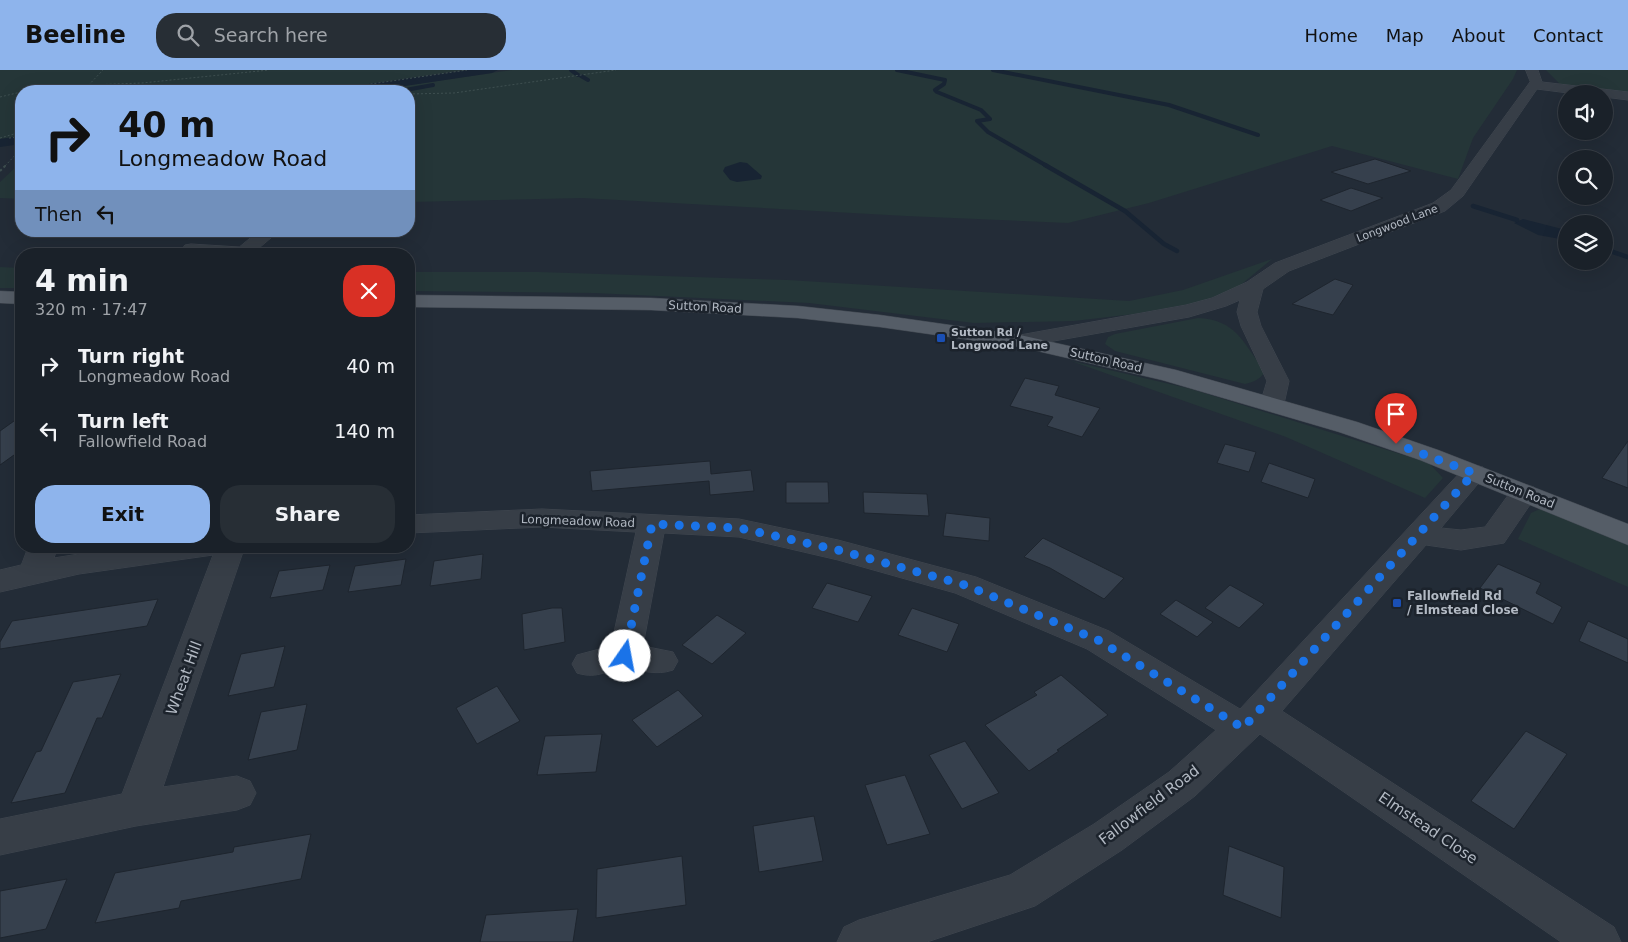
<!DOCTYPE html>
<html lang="en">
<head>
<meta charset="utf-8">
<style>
  body { margin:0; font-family:"DejaVu Sans",sans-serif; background:#272e35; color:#f1f3f6; height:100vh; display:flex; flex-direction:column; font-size:19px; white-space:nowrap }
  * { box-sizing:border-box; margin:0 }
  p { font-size:16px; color:#9fa3a8 }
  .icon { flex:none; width:28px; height:28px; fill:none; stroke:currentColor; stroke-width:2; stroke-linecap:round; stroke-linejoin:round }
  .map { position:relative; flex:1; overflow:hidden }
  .panel { position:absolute; left:15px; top:178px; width:400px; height:305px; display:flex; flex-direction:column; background:#1a2129; border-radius:20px; box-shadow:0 5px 20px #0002,0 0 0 1px #383e46 }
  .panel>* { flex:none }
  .banner { position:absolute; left:15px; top:15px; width:400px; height:152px; border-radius:20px; box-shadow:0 5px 20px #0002,0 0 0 1px #383e46; background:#8eb4ec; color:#111; overflow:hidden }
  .buttons { position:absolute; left:1558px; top:15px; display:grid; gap:10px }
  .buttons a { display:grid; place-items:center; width:55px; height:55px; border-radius:50%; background:#1a2129; box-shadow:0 5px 20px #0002,0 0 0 1px #383e46; font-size:25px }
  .pin { position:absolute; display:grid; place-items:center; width:42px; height:42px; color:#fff; margin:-51px -21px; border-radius:50% 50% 50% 0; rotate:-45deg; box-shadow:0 0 5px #0007 }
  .pin .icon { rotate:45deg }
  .me { position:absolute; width:55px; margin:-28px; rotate:12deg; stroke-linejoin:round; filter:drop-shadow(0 0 4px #0008) }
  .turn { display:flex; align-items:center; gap:18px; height:105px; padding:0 20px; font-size:22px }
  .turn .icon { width:65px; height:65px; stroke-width:2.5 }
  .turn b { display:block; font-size:35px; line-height:42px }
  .then { display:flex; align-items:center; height:48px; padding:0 20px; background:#0003; gap:10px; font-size:19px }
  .round { display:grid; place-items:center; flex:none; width:52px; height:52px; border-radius:20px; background:#272e35 }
  .summary { display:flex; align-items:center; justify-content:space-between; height:85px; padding:0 20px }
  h1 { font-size:30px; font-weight:800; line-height:38px }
  .primary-button { display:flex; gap:10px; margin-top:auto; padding:10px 20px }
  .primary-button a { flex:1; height:58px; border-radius:20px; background:#8eb4ec; color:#111; font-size:20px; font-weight:800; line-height:58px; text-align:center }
  .primary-button a+a { background:#272e35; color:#f1f3f6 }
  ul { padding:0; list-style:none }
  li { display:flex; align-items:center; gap:15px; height:65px; padding:0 20px }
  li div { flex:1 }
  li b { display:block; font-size:19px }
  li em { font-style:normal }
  header { display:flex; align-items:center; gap:30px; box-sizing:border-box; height:70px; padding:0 25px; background:#8eb4ec; color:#111 }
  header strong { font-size:24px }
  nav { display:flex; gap:28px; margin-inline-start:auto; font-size:18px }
  .search { width:350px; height:45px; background:#272e35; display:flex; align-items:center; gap:12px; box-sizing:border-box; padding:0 18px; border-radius:20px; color:#9fa3a8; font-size:19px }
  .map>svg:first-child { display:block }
</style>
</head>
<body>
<header>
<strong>Beeline</strong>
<div class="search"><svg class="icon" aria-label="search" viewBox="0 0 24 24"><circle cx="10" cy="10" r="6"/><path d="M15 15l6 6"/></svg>Search here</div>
<nav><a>Home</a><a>Map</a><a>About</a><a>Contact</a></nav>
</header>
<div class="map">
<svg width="1628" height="872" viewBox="0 0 1628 872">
  <rect width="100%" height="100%" fill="#232c37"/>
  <path fill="#253638" d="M 0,0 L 463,0 L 321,21 L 21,21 L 21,66 L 0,69 Z
    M 512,0 L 1517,0 L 1513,9 L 1473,68 L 1458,109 L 1332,76 L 1149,133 L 1068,153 L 906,146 L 582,128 L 409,132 L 409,21 L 369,21 Z
    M 1546,0 L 1628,0 L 1628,26 L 1563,17 Z
    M 21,92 L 21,129 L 0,128 L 0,112 Z
    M 1272,189 L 1237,218 L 1201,232 L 1134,244 L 1074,251 L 974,253 L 809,233 L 594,223 L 409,221 L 409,202 L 539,202 L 788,210 L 1129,231 L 1183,220 Z
    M 0,197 L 21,198 L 21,218 L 0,218 Z
    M 1198,248 C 1236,250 1242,271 1263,299 L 1264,303 C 1259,310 1253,312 1245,314 L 1115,281 L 1105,274 L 1108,267 L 1115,264 Z
    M 1071,291 L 1191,319 L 1429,393 L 1443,408 L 1425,428 L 1286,367 Z
    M 1542,438 L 1628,472 L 1628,517 L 1518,469 L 1531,443 Z"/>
  <path fill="#182433" d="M 740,92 L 747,93 L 762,106 L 761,109 L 737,112 L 730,110 L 723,101 L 725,97 Z
    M 1523,149 L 1566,160 L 1566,170 L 1538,165 L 1514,153 Z"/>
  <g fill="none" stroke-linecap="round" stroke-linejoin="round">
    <path stroke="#182433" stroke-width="4" d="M 571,0 L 578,5
      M 897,0 L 945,10 L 944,14 L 935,20 L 937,22 L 981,40 L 990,49 L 977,51 L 988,62 L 1047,96
      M 993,0 L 1169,35 L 1258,65
      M 581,6 L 588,10
      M 400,21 L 433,15"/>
    <path stroke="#182433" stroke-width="4.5" d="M 1045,95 L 1125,141 L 1164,174 L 1177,181
      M 1473,136 L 1517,150
      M 1604,179 L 1628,187"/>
    <path fill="#182433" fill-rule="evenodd" d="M 468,0 L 498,0 L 492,3 L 371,21 L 342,21 L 348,17 Z
      M 21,66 L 21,74 L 0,77 L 0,69 Z"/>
  </g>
  <path fill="#36404d" stroke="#1e252e" d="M 1375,89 L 1411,101 L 1368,114 L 1331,102 Z
    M 1351,118 L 1383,128 L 1351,141 L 1320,130 Z
    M 1335,209 L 1353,215 L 1333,245 L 1292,234 Z
    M 1025,308 L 1059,316 L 1055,325 L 1100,338 L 1082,367 L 1047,356 L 1053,347 L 1010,336 Z
    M 21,346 L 21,380 L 0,395 L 0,361 Z
    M 1628,371 L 1628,418 L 1602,408 Z
    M 1225,374 L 1256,382 L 1249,402 L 1217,393 Z
    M 710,391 L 711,404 L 751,400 L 754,421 L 710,425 L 709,411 L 592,421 L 590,401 Z
    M 1269,393 L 1315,409 L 1308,428 L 1261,412 Z
    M 786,412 L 828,412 L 829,433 L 786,433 Z
    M 863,422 L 927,424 L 929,446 L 864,443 Z
    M 946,443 L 990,448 L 989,471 L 943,466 Z
    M 1043,468 L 1092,492 L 1124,508 L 1104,529 L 1050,498 L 1024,487 Z
    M 483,484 L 481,509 L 430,516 L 434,491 Z
    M 406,489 L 401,515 L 348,522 L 355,496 Z
    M 1498,494 L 1541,513 L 1536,523 L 1562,537 L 1553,554 L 1480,518 Z
    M 330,495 L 323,520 L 270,528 L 279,501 Z
    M 827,513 L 872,526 L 858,552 L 812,538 Z
    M 1230,515 L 1264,534 L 1239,558 L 1205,538 Z
    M 158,529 L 147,556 L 0,579 L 0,572 L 12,551 Z
    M 1176,530 L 1213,552 L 1197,567 L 1160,544 Z
    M 552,538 L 562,538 L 565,572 L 524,580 L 522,544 Z
    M 912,538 L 959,554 L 947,582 L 898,565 Z
    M 717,545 L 746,563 L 712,594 L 682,575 Z
    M 1588,551 L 1628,569 L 1628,593 L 1579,571 Z
    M 285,576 L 274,617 L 228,626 L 241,584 Z
    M 121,604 L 102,648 L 97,648 L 65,723 L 11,733 L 36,682 L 41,681 L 73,612 Z
    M 1061,605 L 1108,645 L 1057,680 L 1059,681 L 1029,701 L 985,655 L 1037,625 L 1034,622 Z
    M 497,616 L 520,651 L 477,674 L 456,638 Z
    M 678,620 L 703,646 L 657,677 L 632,650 Z
    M 307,634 L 297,680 L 248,690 L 261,642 Z
    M 1526,661 L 1567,684 L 1514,759 L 1471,731 Z
    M 602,664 L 596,702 L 537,705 L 545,666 Z
    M 965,671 L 999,723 L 962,739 L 929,685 Z
    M 905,705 L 930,764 L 887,775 L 865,715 Z
    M 814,746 L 823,791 L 759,802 L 753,756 Z
    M 311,764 L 301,809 L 181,831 L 179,838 L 95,853 L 115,803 L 233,782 L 234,777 Z
    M 1229,776 L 1284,797 L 1281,848 L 1223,825 Z
    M 682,786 L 686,835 L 596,848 L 597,799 Z
    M 67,809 L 46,859 L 0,868 L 0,821 Z
    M 578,839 L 573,872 L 480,872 L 486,845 Z"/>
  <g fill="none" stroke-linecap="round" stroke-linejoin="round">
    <defs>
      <path id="minor" d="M 1526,0 L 1538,0 L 1542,12 L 1628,22 L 1628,30 L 1604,27 L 1604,24 L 1576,24 L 1537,19 L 1463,126 L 1445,141 L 1289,201 L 1263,219 L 1257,242 L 1261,256 L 1289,311 L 1284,334 L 1280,339 L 1272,341 L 1264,339 L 1260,334 L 1267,311 L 1241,256 L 1237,242 L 1240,230 L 1226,236 L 1189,247 L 1020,277 L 1012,276 L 1009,271 L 1012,266 L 1020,265 L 1186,235 L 1212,228 L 1247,212 L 1275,193 L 1433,133 L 1451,120 L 1530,12 Z
        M 259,161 L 279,161 L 259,178 L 274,180 L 277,184 L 188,184 L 182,179 L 185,175 L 191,174 L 239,177 Z
        M 1474,395 L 1483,397 L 1487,403 L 1441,458 L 1461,460 L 1485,457 L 1514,417 L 1524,414 L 1534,417 L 1538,423 L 1504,473 L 1461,480 L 1426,475 L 1282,641 L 1614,857 L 1621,872 L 1561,872 L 1260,664 L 1195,726 L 1122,780 L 1035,836 L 927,872 L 837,872 L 844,857 L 859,850 L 1010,805 L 1094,754 L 1169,702 L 1216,660 L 1087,579 L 955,523 L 838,490 L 739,467 L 664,463 L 643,576 L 673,582 L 678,591 L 673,600 C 655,606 644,600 627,599 C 607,598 600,610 577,603 L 572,594 L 577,585 L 611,576 L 636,462 L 542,457 L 409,463 L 409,445 L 542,439 L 739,449 L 838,470 L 976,507 L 1109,561 L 1240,639 L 1465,397 Z
        M 29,476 L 58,476 L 54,488 L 128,476 L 245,476 L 163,717 L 237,706 L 250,711 L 256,723 L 250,735 L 237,740 L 136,756 L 0,785 L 0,749 L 122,724 L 213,485 L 79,504 L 0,522 L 0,500 L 21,495 Z"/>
      <path id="major" d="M 0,221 L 21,222 L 21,234 L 0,233 Z
        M 409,225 L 651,228 L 798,236 L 880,245 L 1020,265 L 1176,300 L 1357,352 L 1438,380 L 1628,454 L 1628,475 L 1420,390 L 1339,362 L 1162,310 L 1020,277 L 880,257 L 798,248 L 651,240 L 409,237 Z"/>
    </defs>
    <use href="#minor" stroke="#404750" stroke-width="1"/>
    <use href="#major" stroke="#404750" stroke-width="1"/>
    <path stroke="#3e4f50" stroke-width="1" stroke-dasharray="2 2" stroke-linecap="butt" d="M 26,21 L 65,16 L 142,13 L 269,0
      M 83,21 L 103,0
      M 323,21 L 467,0
      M 409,24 L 454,23 L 616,0
      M 0,27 L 21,22
      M 0,68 L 21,62
      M 9,68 L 21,67
      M 5,96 L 21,79"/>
    <path stroke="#3e4f50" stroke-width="2" stroke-dasharray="2.5 2.5" stroke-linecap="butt" d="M 0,101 L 6,95"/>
    <use href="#minor" fill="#373e47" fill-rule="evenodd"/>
    <use href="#major" fill="#555d67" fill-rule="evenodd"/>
  </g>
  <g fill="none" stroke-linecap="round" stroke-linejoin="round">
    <path stroke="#1a73e8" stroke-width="9" stroke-dasharray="0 16.2" d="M 625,586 L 652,454 L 739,458 L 838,480 L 965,515 L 1098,570 L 1243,658 L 1474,403 L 1396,374"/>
  </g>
  <g fill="#1a4fb4" stroke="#1c232c" stroke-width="2">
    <rect x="936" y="263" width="10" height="10" rx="2.5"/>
    <rect x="1392" y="528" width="10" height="10" rx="2.5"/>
  </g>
  <g text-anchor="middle" stroke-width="5" stroke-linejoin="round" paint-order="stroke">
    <g font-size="11" fill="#b2b9c3" stroke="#1c232c">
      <text transform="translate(1397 153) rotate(-21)" y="4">Longwood Lane</text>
    </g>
    <g font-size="11" font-weight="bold" fill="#b2b9c3" stroke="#1c232c" text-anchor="start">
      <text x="951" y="266">Sutton Rd /<tspan x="951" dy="13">Longwood Lane</tspan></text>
    </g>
    <g font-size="12" fill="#b2b9c3" stroke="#1c232c">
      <text transform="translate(705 237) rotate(3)" y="4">Sutton Road</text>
      <text transform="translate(1106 290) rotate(13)" y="4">Sutton Road</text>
      <text transform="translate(1520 421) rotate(22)" y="4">Sutton Road</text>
      <text transform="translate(578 451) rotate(2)" y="4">Longmeadow Road</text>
    </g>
    <g font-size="12" font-weight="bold" fill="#b2b9c3" stroke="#1c232c" text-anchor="start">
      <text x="1407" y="530">Fallowfield Rd<tspan x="1407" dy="14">/ Elmstead Close</tspan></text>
    </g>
    <g font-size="15" fill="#b2b9c3" stroke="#1c232c">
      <text transform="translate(184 608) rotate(-70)" y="5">Wheat Hill</text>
      <text transform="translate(1149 735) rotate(-37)" y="5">Fallowfield Road</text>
      <text transform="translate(1428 758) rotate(34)" y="5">Elmstead Close</text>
    </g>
  </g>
</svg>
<div class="buttons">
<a><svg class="icon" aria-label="sound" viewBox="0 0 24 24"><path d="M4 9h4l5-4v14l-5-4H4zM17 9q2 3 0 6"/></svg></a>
<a><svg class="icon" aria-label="search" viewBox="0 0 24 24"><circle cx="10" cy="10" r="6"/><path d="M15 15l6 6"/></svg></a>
<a><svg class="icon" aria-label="layers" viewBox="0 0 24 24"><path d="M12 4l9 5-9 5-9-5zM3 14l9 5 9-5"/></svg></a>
</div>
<div class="pin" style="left:1396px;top:374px;background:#d93025"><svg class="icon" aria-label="arrive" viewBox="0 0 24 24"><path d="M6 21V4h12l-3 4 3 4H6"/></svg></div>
<svg class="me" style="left:625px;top:586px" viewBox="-20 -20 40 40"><circle r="19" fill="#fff"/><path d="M0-13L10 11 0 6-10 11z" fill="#1a73e8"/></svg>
<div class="banner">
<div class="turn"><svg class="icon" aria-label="right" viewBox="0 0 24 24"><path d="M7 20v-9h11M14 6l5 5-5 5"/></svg><div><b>40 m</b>Longmeadow Road</div></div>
<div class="then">Then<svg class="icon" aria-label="left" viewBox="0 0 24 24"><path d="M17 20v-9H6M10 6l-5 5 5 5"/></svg></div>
</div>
<section class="panel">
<div class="summary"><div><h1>4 min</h1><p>320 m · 17:47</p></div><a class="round" style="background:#d93025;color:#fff"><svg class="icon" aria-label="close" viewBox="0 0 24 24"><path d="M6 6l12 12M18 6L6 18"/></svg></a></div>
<ul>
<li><svg class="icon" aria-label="right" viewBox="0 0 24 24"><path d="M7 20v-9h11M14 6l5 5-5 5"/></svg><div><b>Turn right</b><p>Longmeadow Road</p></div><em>40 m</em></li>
<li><svg class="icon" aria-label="left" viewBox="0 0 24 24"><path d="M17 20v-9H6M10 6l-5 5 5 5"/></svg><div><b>Turn left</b><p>Fallowfield Road</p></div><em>140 m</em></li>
</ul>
<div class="primary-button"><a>Exit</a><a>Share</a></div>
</section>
</div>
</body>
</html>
